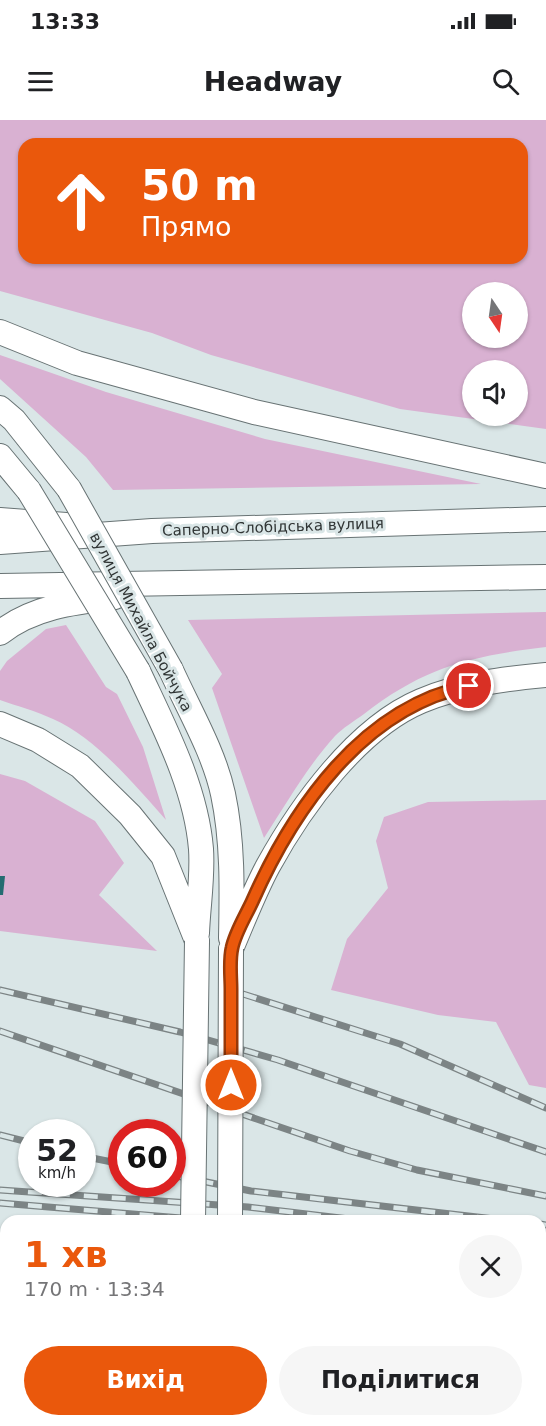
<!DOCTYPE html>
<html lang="uk">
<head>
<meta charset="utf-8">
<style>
  body { margin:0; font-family:"DejaVu Sans",sans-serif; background:#f6f6f6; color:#202124; height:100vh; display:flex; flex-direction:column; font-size:22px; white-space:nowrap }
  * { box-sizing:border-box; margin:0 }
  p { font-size:20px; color:#757577 }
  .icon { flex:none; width:33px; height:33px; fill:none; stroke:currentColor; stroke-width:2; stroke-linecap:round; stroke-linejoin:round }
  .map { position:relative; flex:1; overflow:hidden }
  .details { position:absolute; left:0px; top:1095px; width:546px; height:212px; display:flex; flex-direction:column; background:#fff; border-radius:18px 18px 0 0; box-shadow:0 2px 4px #0004 }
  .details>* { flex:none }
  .hud { position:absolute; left:18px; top:18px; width:510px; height:126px; border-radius:18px; box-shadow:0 2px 4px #0004; background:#ea580c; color:#fff; overflow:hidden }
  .needle { width:39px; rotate:167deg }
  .controls { position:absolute; left:462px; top:162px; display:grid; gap:12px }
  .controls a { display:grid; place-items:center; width:66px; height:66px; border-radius:50%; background:#fff; box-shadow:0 2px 4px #0004; font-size:30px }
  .speed { position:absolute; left:18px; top:999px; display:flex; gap:12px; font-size:30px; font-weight:700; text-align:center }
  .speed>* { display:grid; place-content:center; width:78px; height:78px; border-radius:50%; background:#fff; box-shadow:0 2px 4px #0004; line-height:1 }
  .speed small { font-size:15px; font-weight:400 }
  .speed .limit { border:9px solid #d22; background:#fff; color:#111 }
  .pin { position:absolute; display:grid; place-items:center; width:51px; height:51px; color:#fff; margin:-26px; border:3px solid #fff; border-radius:50%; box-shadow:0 2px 6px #0007 }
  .me { position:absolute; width:66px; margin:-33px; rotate:0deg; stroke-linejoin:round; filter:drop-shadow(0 0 4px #0008) }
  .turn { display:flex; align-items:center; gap:21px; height:126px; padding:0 24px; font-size:27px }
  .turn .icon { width:78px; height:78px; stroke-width:2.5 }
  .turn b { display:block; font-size:42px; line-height:51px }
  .round { display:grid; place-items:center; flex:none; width:63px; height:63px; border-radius:32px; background:#f6f6f6 }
  .summary { display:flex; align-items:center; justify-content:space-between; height:102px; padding:0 24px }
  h1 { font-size:36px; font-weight:800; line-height:45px; color:#ea580c }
  .button { display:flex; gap:12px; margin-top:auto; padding:12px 24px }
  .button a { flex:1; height:69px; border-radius:36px; background:#ea580c; color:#fff; font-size:24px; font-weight:800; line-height:69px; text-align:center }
  .button a+a { background:#f6f6f6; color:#202124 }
  .status { display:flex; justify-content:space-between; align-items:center; height:42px; padding:0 30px; background:#fff; direction:ltr }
  .status svg { height:16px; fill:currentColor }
  header { display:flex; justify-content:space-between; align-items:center; height:78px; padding:0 24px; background:#fff; font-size:27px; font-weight:800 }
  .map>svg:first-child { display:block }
</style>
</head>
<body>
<div class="status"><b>13:33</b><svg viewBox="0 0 49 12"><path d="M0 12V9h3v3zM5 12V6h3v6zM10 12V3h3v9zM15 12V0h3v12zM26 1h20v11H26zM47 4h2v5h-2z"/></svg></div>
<header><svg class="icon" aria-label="menu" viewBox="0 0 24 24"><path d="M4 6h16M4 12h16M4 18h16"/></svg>Headway<svg class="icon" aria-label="search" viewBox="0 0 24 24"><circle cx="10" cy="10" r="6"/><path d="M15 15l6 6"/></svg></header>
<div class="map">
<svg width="546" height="1306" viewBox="0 0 546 1306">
  <rect width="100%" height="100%" fill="#dae6e7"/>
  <path fill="#d9b1d2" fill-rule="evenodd" d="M 0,0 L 546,0 L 546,309 L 400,289 L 211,235 L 152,213 L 0,171 ZM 24,24 L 522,24 L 522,138 L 24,138 ZM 472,172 L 518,172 L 518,218 L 472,218 ZM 472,250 L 518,250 L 518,296 L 472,296 Z
    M 0,235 L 106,272 L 265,319 L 481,364 L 113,370 L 86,337 L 0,259 Z
    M 546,492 L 546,527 C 471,536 424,547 364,594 C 354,601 343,608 335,616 C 307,647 286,684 264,718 L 212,568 L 222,554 L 188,500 Z
    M 66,505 L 106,567 L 117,574 L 143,627 L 166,700 C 136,666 95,617 53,599 C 36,591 17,586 0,580 L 0,551 L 7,541 L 46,509 Z
    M 0,654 L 25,661 L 95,701 L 124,743 L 99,775 L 157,831 L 0,811 Z
    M 546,680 L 546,968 L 529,965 L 496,902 L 438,895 L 331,870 L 347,819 L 388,768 L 376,721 L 384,697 L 428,682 Z
    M 0,1132 L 6,1132 L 6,1211 L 0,1211 Z"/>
  <path fill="#246c71" d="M 0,756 L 5,756 L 3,775 L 0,775 Z"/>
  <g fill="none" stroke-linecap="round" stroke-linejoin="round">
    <defs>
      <path id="service" d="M 540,1284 L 546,1276"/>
      <path id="tertiary" d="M 0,1248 L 6,1249
        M 540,1292 L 546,1293
        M 15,1300 L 15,1306
        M 60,1300 L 66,1306"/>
      <path id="primary" d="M 0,212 L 77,243 L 254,292 L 546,356
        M 0,288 L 14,300 L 69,369
        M 0,336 L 29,371
        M 0,400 L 66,405
        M 0,422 L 152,411 L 546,399
        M 0,466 L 546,457
        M 0,513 C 32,487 75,482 115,477
        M 171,550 C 189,590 214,632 223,674 C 233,721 232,770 231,818
        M 138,551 C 164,607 196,667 201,729 C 203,757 198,786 197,813
        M 0,604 L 38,620 L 80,646 L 130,695 L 163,736 L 197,821
        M 231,829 C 243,801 254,772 268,746 C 301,686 357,608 421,581 C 461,564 504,559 546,555
        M 195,1300 L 195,1306
        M 232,1300 L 232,1306"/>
    </defs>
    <use href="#service" stroke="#687374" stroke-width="9"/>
    <use href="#tertiary" stroke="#687374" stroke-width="21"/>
    <use href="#primary" stroke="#687374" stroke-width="26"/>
    <use href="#service" stroke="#fff" stroke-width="8"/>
    <use href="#tertiary" stroke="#fff" stroke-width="20"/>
    <use href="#primary" stroke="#fff" stroke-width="24"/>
    <defs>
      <path id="rail" d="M 0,870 L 180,912 L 278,940 L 546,1032
        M 243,874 L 400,924 L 546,988
        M 0,911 L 350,1031 L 417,1050 L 546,1076
        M 0,1015 L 32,1023
        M 82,1036 L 122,1044
        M 172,1055 L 251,1071 L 511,1101
        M 0,1070 L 248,1087 L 366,1101
        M 0,1083 L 217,1101
        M 540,1104 L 546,1105
        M 0,1120 L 6,1121
        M 540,1121 L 546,1122
        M 540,1136 L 546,1137
        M 540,1154 L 546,1155
        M 540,1174 L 546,1174"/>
    </defs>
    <use href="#rail" stroke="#7c8485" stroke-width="7"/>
    <use href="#rail" stroke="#dae6e7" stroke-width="4.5" stroke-dasharray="14" stroke-linecap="butt"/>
    <defs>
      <path id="primary-bridge" d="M 69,369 L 171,550
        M 29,371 L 138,551
        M 193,1101 L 197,821
        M 230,1101 L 231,829"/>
    </defs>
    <use href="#primary-bridge" stroke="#687374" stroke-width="26" stroke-linecap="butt"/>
    <use href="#primary-bridge" stroke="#fff" stroke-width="24"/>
  </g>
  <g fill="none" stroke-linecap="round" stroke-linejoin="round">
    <defs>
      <path id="route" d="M 231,965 C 231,933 231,901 231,869 C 231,857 229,841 232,828 C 235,813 245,797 252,782 C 293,689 363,587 469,566"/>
    </defs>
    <use href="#route" stroke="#983908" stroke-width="15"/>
    <use href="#route" stroke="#ea580c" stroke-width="10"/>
  </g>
  <g text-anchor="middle" stroke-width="6" stroke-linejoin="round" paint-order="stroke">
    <g font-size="15" fill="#303535" stroke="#dae6e7">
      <text transform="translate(273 407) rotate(-2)" y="5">Саперно-Слобідська вулиця</text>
      <text transform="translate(141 502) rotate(62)" y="5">вулиця Михайла Бойчука</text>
    </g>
  </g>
</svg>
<div class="controls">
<a><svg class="needle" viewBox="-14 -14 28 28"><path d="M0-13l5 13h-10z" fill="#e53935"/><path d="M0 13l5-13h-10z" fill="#757577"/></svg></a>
<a><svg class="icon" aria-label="sound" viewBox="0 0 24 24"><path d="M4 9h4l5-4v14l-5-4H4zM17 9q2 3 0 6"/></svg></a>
</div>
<div class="speed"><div>52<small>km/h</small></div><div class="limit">60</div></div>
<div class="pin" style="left:469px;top:566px;background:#d93025"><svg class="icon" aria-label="arrive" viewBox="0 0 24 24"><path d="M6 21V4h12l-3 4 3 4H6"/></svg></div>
<svg class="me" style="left:231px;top:965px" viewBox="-20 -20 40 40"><circle r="17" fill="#ea580c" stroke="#fff" stroke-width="3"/><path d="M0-11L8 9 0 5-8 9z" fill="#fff"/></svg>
<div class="hud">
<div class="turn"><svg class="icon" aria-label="ahead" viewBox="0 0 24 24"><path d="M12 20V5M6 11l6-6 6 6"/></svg><div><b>50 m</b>Прямо</div></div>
</div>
<section class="details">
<div class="summary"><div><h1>1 хв</h1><p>170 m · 13:34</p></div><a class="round"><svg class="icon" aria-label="close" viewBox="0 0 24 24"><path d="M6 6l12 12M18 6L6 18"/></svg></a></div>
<div class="button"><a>Вихід</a><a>Поділитися</a></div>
</section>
</div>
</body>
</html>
